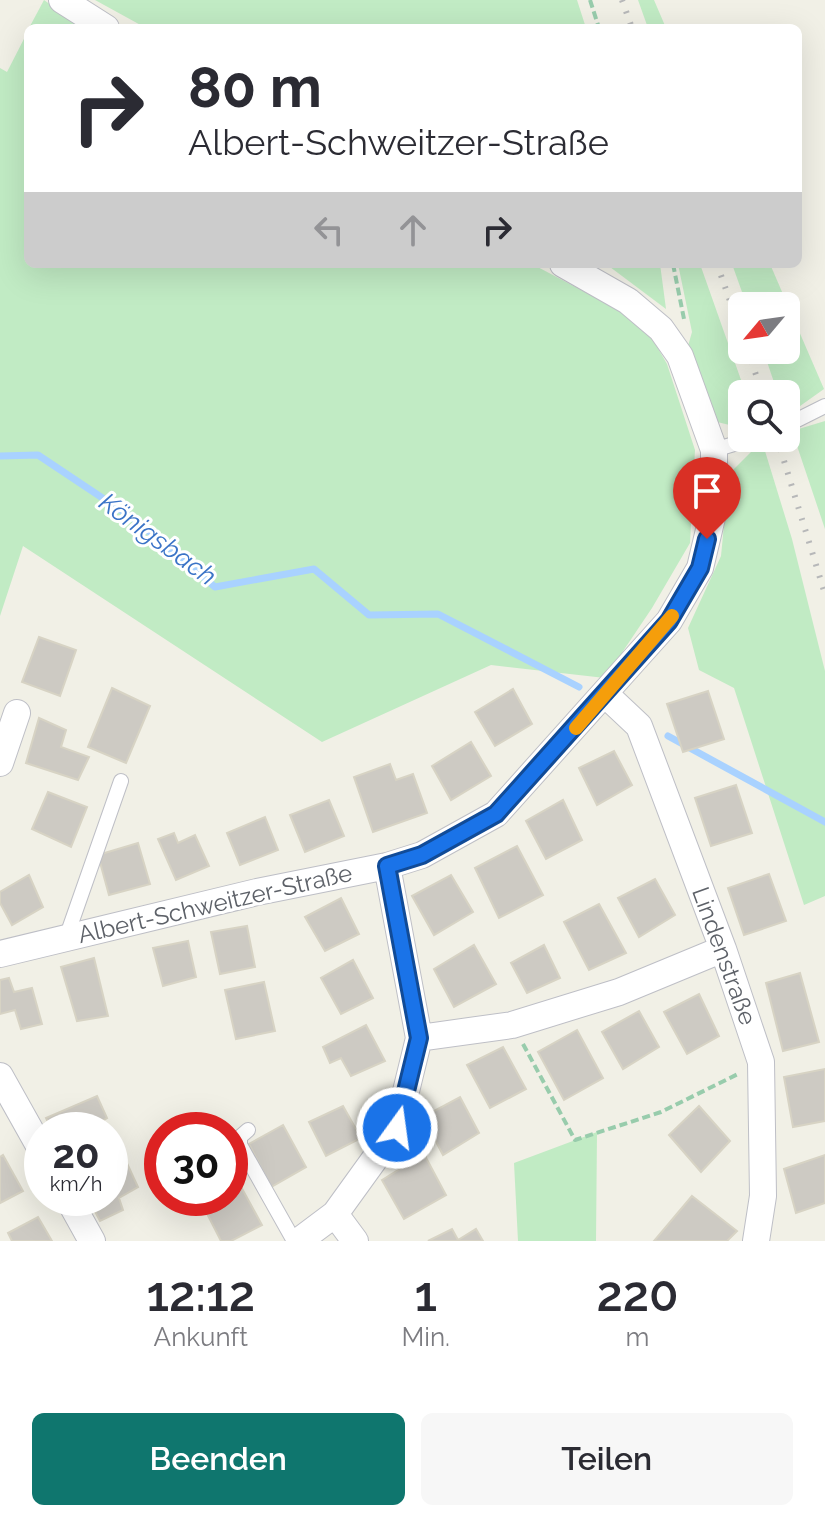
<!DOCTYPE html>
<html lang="de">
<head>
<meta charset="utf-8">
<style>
  body { margin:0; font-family:Raleway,sans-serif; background:#f7f7f7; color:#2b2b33; height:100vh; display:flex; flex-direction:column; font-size:30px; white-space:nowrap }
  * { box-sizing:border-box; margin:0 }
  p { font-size:26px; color:#7c7c81 }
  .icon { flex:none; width:44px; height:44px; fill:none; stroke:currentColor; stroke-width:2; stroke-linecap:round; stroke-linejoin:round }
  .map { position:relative; height:1241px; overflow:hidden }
  .side { display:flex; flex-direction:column; background:#fff; flex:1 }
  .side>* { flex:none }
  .top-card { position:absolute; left:24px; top:24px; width:778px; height:244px; border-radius:12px; box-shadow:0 8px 32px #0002; background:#fff; color:#2b2b33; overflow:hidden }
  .needle { width:52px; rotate:241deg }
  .fabs { position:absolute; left:728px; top:292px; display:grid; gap:16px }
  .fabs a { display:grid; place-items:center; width:72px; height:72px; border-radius:12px; background:#fff; box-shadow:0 8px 32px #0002; font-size:40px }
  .speed { position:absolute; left:24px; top:1112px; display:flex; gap:16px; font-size:40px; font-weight:700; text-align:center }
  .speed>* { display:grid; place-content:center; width:104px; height:104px; border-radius:50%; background:#fff; box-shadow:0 8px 32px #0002; line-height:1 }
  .speed small { font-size:20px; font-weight:400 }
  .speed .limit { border:12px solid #d22; background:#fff; color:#111 }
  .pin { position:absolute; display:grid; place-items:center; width:68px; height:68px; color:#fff; margin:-82px -34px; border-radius:50% 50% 50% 0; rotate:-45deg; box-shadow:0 0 8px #0007 }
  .pin .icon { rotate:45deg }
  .me { position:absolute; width:88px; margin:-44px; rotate:14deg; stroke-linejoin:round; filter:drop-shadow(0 0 6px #0008) }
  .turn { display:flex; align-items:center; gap:28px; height:168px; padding:0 32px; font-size:36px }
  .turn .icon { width:104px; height:104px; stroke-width:2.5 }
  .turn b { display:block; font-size:56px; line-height:68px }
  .lanes { display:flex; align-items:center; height:76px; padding:0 32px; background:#0003; justify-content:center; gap:40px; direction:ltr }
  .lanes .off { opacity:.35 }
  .eta { display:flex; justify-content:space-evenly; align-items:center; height:136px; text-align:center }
  .eta b { font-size:48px; font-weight:600; line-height:56px }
  .action { display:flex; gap:16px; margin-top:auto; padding:16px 32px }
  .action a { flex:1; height:92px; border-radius:12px; background:#0f766e; color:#fff; font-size:32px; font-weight:600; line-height:92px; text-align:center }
  .action a+a { background:#f7f7f7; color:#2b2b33 }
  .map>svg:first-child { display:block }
</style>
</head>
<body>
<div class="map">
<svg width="825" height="1241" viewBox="0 0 825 1241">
  <rect width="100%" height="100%" fill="#f1f0e6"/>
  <path fill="#c1ebc4" d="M 44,0 L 83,28 L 29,28 Z
    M 95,0 L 577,0 L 586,28 L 146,28 Z
    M 638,0 L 654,0 L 666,28 L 648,28 Z
    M 28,31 L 28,264 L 532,264 L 619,310 L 652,338 L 667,364 L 695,450 L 690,543 L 652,608 L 605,678 L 491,665 L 322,742 L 23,546 L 0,616 L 0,68 L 7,72 Z
    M 606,264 L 660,264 L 666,309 Z
    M 678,264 L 700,264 L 746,394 L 742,394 L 742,428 L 713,421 L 686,353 L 692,332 Z
    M 732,264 L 770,264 L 824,389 L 786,416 L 786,394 L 778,394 L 763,350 L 786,350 L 786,306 L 747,306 Z
    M 825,421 L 825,529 L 792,431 Z
    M 754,438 L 761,438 L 792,539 L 825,671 L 825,896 L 804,905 L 734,688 L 699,670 L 688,628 L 721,556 L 729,474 L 756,447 Z
    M 597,1132 L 596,1241 L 518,1241 L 514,1163 Z"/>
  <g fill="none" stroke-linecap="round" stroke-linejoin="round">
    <path stroke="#a9d2ff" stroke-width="7" d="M 0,456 L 38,455 L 134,519 L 215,587 L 314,569 L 369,615 L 438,614 L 579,687
      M 668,736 L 825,822"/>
  </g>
  <path fill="#cdcac3" stroke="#d7d3c4" stroke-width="2" d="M 39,637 L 76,650 L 60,696 L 22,682 Z
    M 112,688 L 150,706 L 126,763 L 88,747 Z
    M 513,689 L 532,724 L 495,746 L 475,712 Z
    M 708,691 L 724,739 L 683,752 L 667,704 Z
    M 39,718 L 66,730 L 61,747 L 89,757 L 78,780 L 26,763 Z
    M 471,742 L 491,776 L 451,800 L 432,766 Z
    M 614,751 L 632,785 L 597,805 L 579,768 Z
    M 390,764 L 396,780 L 413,774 L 427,813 L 373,832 L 354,777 Z
    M 736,785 L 752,833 L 711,846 L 695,798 Z
    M 48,792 L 87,807 L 71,847 L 32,829 Z
    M 329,800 L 344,836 L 305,852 L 290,815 Z
    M 563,800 L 582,840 L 546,859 L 526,821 Z
    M 265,817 L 278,850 L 240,865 L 227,833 Z
    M 174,833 L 178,843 L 195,835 L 209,866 L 176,880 L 158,839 Z
    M 138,843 L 150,884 L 109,895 L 98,855 Z
    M 517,846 L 543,895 L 499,918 L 475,868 Z
    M 769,874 L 786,921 L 744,935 L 728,888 Z
    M 29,875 L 43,907 L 12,925 L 0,903 L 0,892 Z
    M 451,875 L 473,912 L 434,935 L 412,896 Z
    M 655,879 L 675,915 L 639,937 L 618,898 Z
    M 341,898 L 359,934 L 325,951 L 305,917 Z
    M 599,904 L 626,953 L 589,970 L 564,922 Z
    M 247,926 L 255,967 L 220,974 L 211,932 Z
    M 188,941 L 196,977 L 163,986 L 153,948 Z
    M 474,945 L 496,984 L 454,1007 L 434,969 Z
    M 544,945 L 560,978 L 527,993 L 511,963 Z
    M 94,958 L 108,1016 L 77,1021 L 61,967 Z
    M 353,960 L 373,998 L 341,1014 L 321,978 Z
    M 800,973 L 819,1042 L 783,1051 L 766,983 Z
    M 9,978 L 14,992 L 32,988 L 42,1024 L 21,1029 L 15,1010 L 0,1014 L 0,980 Z
    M 264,982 L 275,1031 L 236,1039 L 225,990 Z
    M 699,994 L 719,1036 L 687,1054 L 664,1012 Z
    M 639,1011 L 659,1047 L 623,1069 L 602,1032 Z
    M 366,1025 L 385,1061 L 351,1076 L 341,1058 L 330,1063 L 323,1047 Z
    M 577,1030 L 603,1078 L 564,1100 L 538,1052 Z
    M 503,1047 L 526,1089 L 490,1108 L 467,1065 Z
    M 825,1069 L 825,1121 L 793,1127 L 784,1077 Z
    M 97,1096 L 107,1118 L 87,1130 L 52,1130 L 46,1118 Z
    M 460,1097 L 479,1133 L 443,1155 L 423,1117 Z
    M 343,1106 L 361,1138 L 326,1156 L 309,1122 Z
    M 699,1106 L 730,1141 L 701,1172 L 669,1135 Z
    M 283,1125 L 306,1167 L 271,1187 L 249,1144 Z
    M 424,1154 L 446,1195 L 404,1219 L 382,1180 Z
    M 3,1155 L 23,1191 L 0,1203 L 0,1157 Z
    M 825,1155 L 825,1203 L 796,1213 L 784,1169 Z
    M 125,1159 L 138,1187 L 119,1198 L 123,1210 L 100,1221 L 88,1198 L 110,1198 L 110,1165 Z
    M 234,1174 L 262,1225 L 231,1241 L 221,1241 L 199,1198 L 230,1198 L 230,1176 Z
    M 692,1196 L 737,1231 L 727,1241 L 654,1241 Z
    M 38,1217 L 52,1241 L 12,1241 L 8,1233 Z
    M 452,1229 L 458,1240 L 476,1229 L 483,1241 L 428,1241 Z"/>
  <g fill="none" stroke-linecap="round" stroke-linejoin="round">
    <defs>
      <path id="lane" d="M 789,424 L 825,406
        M 714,450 L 754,438
        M 66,938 L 121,781
        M 248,1130 L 240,1137 L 240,1145 L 294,1241"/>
      <path id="street" d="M 62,0 L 106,28
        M 605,694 L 639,726 L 723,949 L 761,1062 L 763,1196 L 756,1241
        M 0,763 L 17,713
        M 0,954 L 257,892 L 387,866 L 422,855 L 496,814 L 669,621 L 700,568 L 714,509 L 714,450 L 680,356 L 661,329 L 628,301 L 563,264
        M 419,1038 L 512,1025 L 619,992 L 723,949
        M 0,1076 L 42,1151
        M 68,1198 L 92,1241
        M 335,1214 L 355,1241
        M 299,1241 L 335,1214 L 397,1128 L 419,1038 L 387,866"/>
    </defs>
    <use href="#lane" stroke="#bebfc6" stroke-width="16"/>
    <use href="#street" stroke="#bebfc6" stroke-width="28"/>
    <path stroke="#98ccac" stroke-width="4" stroke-dasharray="8 4" stroke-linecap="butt" d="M 590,0 L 599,28
      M 673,264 L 684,319
      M 523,1044 L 575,1140 L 661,1112 L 740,1073"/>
    <use href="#lane" stroke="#fff" stroke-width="14"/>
    <use href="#street" stroke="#fff" stroke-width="26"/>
    <path stroke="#b7b8b9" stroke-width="6" stroke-dasharray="2 10" stroke-linecap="butt" d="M 622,0 L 632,28
      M 717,264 L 742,335
      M 747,350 L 763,394
      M 777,438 L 825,594"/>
  </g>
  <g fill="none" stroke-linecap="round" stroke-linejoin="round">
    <defs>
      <path id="route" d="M 397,1128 L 419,1038 L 387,866 L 422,855 L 496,814 L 669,621 L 700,568 L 707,539"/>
    </defs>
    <use href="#route" stroke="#114b97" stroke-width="20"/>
    <use href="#route" stroke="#1a73e8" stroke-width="14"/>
    <path stroke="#f59e0b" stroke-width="14" d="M 576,728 L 672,616"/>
  </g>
  <g text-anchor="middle" stroke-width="6" stroke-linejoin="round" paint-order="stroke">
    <g font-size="24" fill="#5d6168" stroke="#fff">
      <text transform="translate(215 904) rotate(-13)" y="8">Albert-Schweitzer-Straße</text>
      <text transform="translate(724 956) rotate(70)" y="8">Lindenstraße</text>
    </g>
    <g font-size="26" font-style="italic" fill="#3b74c7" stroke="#fff">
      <text transform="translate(158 539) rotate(36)" y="9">Königsbach</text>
    </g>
  </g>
</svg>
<div class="fabs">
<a><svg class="needle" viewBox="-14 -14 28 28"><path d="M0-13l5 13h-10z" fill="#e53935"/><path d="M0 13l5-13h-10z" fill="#7c7c81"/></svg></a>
<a><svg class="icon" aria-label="search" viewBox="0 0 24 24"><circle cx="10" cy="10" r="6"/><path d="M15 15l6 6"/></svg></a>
</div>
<div class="speed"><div>20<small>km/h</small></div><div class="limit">30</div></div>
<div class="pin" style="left:707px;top:539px;background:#d93025"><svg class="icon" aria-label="arrive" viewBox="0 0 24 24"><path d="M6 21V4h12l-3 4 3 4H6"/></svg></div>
<svg class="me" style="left:397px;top:1128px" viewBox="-20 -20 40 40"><circle r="17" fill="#1a73e8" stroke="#fff" stroke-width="3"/><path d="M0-11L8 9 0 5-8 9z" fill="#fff"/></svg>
<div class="top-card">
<div class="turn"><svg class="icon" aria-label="right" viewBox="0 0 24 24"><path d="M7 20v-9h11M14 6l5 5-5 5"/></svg><div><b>80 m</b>Albert-Schweitzer-Straße</div></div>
<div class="lanes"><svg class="icon off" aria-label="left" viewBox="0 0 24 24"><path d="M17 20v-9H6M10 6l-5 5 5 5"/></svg><svg class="icon off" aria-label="ahead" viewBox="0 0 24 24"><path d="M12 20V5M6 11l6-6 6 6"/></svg><svg class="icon" aria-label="right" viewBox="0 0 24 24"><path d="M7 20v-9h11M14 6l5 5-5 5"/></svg></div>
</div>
</div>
<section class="side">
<div class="eta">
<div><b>12:12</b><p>Ankunft</p></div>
<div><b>1</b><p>Min.</p></div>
<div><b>220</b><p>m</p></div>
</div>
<div class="action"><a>Beenden</a><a>Teilen</a></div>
</section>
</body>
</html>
